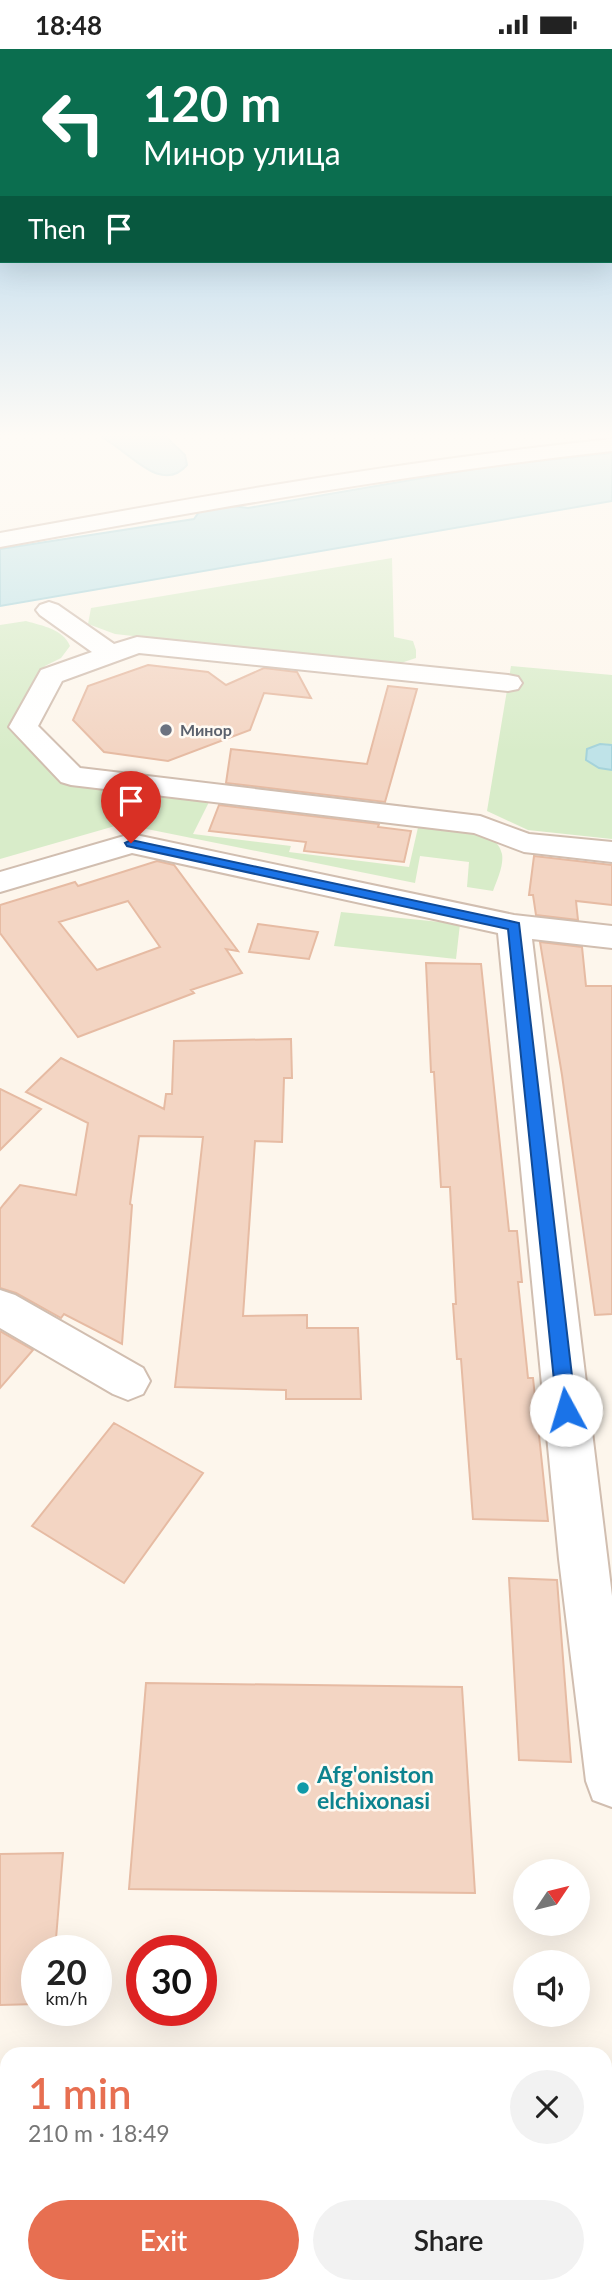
<!DOCTYPE html>
<html lang="en">
<head>
<meta charset="utf-8">
<style>
  body { margin:0; font-family:Lato,sans-serif; background:#f2f2f2; color:#222; height:100vh; display:flex; flex-direction:column; font-size:26px; white-space:nowrap }
  * { box-sizing:border-box; margin:0 }
  p { font-size:23px; color:#767676 }
  .icon { flex:none; width:38px; height:38px; fill:none; stroke:currentColor; stroke-width:2; stroke-linecap:round; stroke-linejoin:round }
  .map { position:relative; flex:1; overflow:hidden }
  .sheet { position:absolute; left:0px; top:1998px; width:612px; height:247px; display:flex; flex-direction:column; background:#fff; border-radius:21px 21px 0 0; box-shadow:0 7px 28px #0002 }
  .sheet>* { flex:none }
  .guide { position:absolute; left:0px; top:0px; width:612px; height:214px; box-shadow:0 7px 28px #0002; background:#0b6e4f; color:#fff; overflow:hidden }
  .needle { width:46px; rotate:55deg }
  .controls { position:absolute; left:513px; top:1810px; display:grid; gap:14px }
  .controls a { display:grid; place-items:center; width:77px; height:77px; border-radius:50%; background:#fff; box-shadow:0 7px 28px #0002; font-size:35px }
  .speed { position:absolute; left:21px; top:1886px; display:flex; gap:14px; font-size:35px; font-weight:700; text-align:center }
  .speed>* { display:grid; place-content:center; width:91px; height:91px; border-radius:50%; background:#fff; box-shadow:0 7px 28px #0002; line-height:1 }
  .speed small { font-size:18px; font-weight:400 }
  .speed .limit { border:10px solid #d22; background:#fff; color:#111 }
  .pin { position:absolute; display:grid; place-items:center; width:60px; height:60px; color:#fff; margin:-72px -30px; border-radius:50% 50% 50% 0; rotate:-45deg; box-shadow:0 0 7px #0007 }
  .pin .icon { rotate:45deg }
  .me { position:absolute; width:77px; margin:-38px; rotate:354deg; stroke-linejoin:round; filter:drop-shadow(0 0 5px #0008) }
  .turn { display:flex; align-items:center; gap:24px; height:147px; padding:0 28px; font-size:32px }
  .turn .icon { width:91px; height:91px; stroke-width:2.5 }
  .turn b { display:block; font-size:49px; line-height:60px }
  .then { display:flex; align-items:center; height:66px; padding:0 28px; background:#0003; gap:14px; font-size:26px }
  .round { display:grid; place-items:center; flex:none; width:74px; height:74px; border-radius:37px; background:#f2f2f2 }
  .headline { display:flex; align-items:center; justify-content:space-between; height:119px; padding:0 28px }
  h1 { font-size:42px; font-weight:600; line-height:52px; color:#e76f51 }
  .action { display:flex; gap:14px; margin-top:auto; padding:14px 28px }
  .action a { flex:1; height:80px; border-radius:42px; background:#e76f51; color:#fff; font-size:28px; font-weight:600; line-height:80px; text-align:center }
  .action a+a { background:#f2f2f2; color:#222 }
  .status { display:flex; justify-content:space-between; align-items:center; height:49px; padding:0 35px; background:#fff; direction:ltr }
  .status svg { height:19px; fill:currentColor }
  .map>svg:first-child { display:block }
</style>
</head>
<body>
<div class="status"><b>18:48</b><svg viewBox="0 0 49 12"><path d="M0 12V9h3v3zM5 12V6h3v6zM10 12V3h3v9zM15 12V0h3v12zM26 1h20v11H26zM47 4h2v5h-2z"/></svg></div>
<div class="map">
<svg width="612" height="2245" viewBox="0 0 612 2245">
  <rect width="100%" height="100%" fill="#fdf6ec"/>
  <path fill="#d8ecc9" d="M 392,509 L 394,588 L 413,592 L 416,601 L 416,609 L 395,616 L 115,585 L 88,575 L 91,559 Z
    M 26,572 C 43,577 63,580 70,597 L 61,609 L 45,617 L 8,677 L 65,734 L 210,751 L 193,785 L 291,797 L 289,803 L 409,818 L 419,774 C 441,777 497,777 502,805 C 504,816 497,831 493,842 L 467,838 L 469,813 L 420,807 L 415,834 L 122,775 L 0,810 L 0,576 Z
    M 511,617 L 612,626 L 612,790 L 528,781 L 487,762 Z
    M 341,863 L 460,875 L 456,910 L 334,897 Z"/>
  <path fill="#bfe3e8" stroke="#a5d3da" stroke-width="2" d="M 101,388 L 166,388 L 185,406 L 187,416 C 160,447 127,399 101,388 Z
    M 612,404 L 612,452 L 0,557 L 0,500 L 194,470 L 199,463 L 233,457 L 248,459 L 492,417 Z
    M 600,695 L 612,696 L 612,721 L 599,719 L 586,711 L 587,700 Z"/>
  <path fill="#f3d5c3" stroke="#e6bba3" stroke-width="2" fill-rule="evenodd" d="M 148,616 L 208,623 L 226,636 L 264,619 L 297,623 L 311,649 L 264,644 L 250,681 L 168,712 L 104,703 L 73,671 L 88,637 Z
    M 388,637 L 417,640 L 385,753 L 226,734 L 231,700 L 367,715 Z
    M 219,756 L 379,775 L 378,778 L 411,782 L 404,813 L 304,802 L 306,793 L 209,782 Z
    M 534,807 L 612,816 L 612,856 L 576,852 L 578,871 L 536,866 L 533,846 L 529,846 Z
    M 157,812 L 174,816 L 238,902 L 226,900 L 242,924 L 191,941 L 194,944 L 78,988 L 0,884 L 0,856 L 75,833 L 78,837 ZM 128,852 L 160,898 L 97,921 L 59,873 Z
    M 258,875 L 318,883 L 309,910 L 249,903 Z
    M 540,893 L 582,898 L 586,937 L 612,937 L 612,1265 L 595,1266 L 562,1026 Z
    M 426,914 L 481,915 L 509,1182 L 517,1182 L 522,1233 L 518,1233 L 528,1329 L 533,1329 L 548,1472 L 473,1470 L 461,1310 L 457,1310 L 453,1255 L 456,1255 L 450,1138 L 441,1138 L 434,1023 L 431,1023 Z
    M 291,990 L 292,1029 L 284,1029 L 282,1093 L 255,1092 L 243,1267 L 307,1266 L 307,1279 L 358,1279 L 361,1350 L 286,1350 L 286,1341 L 175,1338 L 203,1088 L 139,1087 L 130,1155 L 132,1156 L 122,1295 L 64,1265 L 61,1269 L 16,1244 L 0,1239 L 0,1160 L 4,1155 L 20,1136 L 76,1146 L 88,1074 L 26,1043 L 61,1009 L 164,1060 L 166,1045 L 172,1045 L 174,992 Z
    M 0,1040 L 41,1060 L 0,1101 Z
    M 0,1282 L 33,1301 L 0,1339 Z
    M 114,1374 L 203,1424 L 124,1534 L 32,1477 Z
    M 509,1529 L 557,1531 L 571,1713 L 519,1711 Z
    M 146,1634 L 462,1638 L 475,1844 L 129,1840 Z
    M 63,1804 L 55,1902 L 37,1902 L 37,1955 L 0,1956 L 0,1805 Z"/>
  <g fill="none" stroke-linecap="round" stroke-linejoin="round">
    <defs>
      <path id="minor" d="M 612,390 L 612,402 C 407,425 203,461 0,498 L 0,484 C 203,447 407,411 612,390 Z
        M 49,553 L 58,556 L 114,595 L 137,588 L 508,626 L 518,628 L 522,634 L 518,640 L 508,642 L 139,604 L 62,632 L 38,677 L 80,719 L 480,767 L 529,785 L 612,793 L 612,813 L 524,803 L 474,784 L 71,736 L 61,733 L 9,678 L 41,621 L 92,603 L 40,566 L 36,561 L 40,556 Z
        M 131,785 L 514,866 L 612,877 L 612,899 L 532,890 L 612,1547 L 612,1758 L 593,1751 L 586,1732 L 559,1510 L 498,884 L 132,804 L 0,843 L 0,823 Z
        M 0,1241 L 15,1246 L 143,1319 L 150,1332 L 143,1345 L 128,1351 L 113,1345 L 0,1279 Z"/>
      <path id="major" d="M 606,2180 L 612,2180 L 612,2244 L 592,2238 L 606,2238 Z
        M 16,2238 L 135,2238 L 132,2245 L 14,2245 Z"/>
    </defs>
    <use href="#minor" stroke="#d1beb0" stroke-width="4"/>
    <use href="#major" stroke="#dad1cd" stroke-width="4"/>
    <use href="#minor" fill="#fff" fill-rule="evenodd"/>
    <use href="#major" fill="#fbd9a5" fill-rule="evenodd"/>
  </g>
  <linearGradient id="sky" x2="0" y2="1"><stop stop-color="#97c7e8"/><stop offset="0.55" stop-color="#fefbf6"/><stop offset="1" stop-color="#fefbf6" stop-opacity="0"/></linearGradient>
  <rect width="612" height="703" fill="url(#sky)"/>
  <path fill="#1a73e8" stroke="#114b97" stroke-width="2" d="M 131,791 L 519,874 L 576,1361 L 573,1367 L 566,1369 L 560,1367 L 557,1361 L 508,880 L 127,797 L 125,794 Z"/>
  <circle fill="#6b7280" stroke="#fffaf3" stroke-width="2.5" cx="166" cy="681" r="7"/>
  <circle fill="#0f9aa8" stroke="#fffaf3" stroke-width="2.5" cx="303" cy="1739" r="7"/>
  <g text-anchor="middle" stroke-width="5" stroke-linejoin="round" paint-order="stroke">
    <g font-size="16" font-weight="bold" fill="#5b616d" stroke="#fffaf3" text-anchor="start">
      <text x="180" y="687">Минор</text>
    </g>
    <g font-size="23" font-weight="bold" fill="#0d838f" stroke="#fffaf3" text-anchor="start">
      <text x="317" y="1734">Afg'oniston<tspan x="317" dy="26">elchixonasi</tspan></text>
    </g>
  </g>
</svg>
<div class="controls">
<a><svg class="needle" viewBox="-14 -14 28 28"><path d="M0-13l5 13h-10z" fill="#e53935"/><path d="M0 13l5-13h-10z" fill="#767676"/></svg></a>
<a><svg class="icon" aria-label="sound" viewBox="0 0 24 24"><path d="M4 9h4l5-4v14l-5-4H4zM17 9q2 3 0 6"/></svg></a>
</div>
<div class="speed"><div>20<small>km/h</small></div><div class="limit">30</div></div>
<div class="pin" style="left:131px;top:794px;background:#d93025"><svg class="icon" aria-label="arrive" viewBox="0 0 24 24"><path d="M6 21V4h12l-3 4 3 4H6"/></svg></div>
<svg class="me" style="left:566px;top:1361px" viewBox="-20 -20 40 40"><circle r="19" fill="#fff"/><path d="M0-13L10 11 0 6-10 11z" fill="#1a73e8"/></svg>
<div class="guide">
<div class="turn"><svg class="icon" aria-label="left" viewBox="0 0 24 24"><path d="M17 20v-9H6M10 6l-5 5 5 5"/></svg><div><b>120 m</b>Минор улица</div></div>
<div class="then">Then<svg class="icon" aria-label="arrive" viewBox="0 0 24 24"><path d="M6 21V4h12l-3 4 3 4H6"/></svg></div>
</div>
<section class="sheet">
<div class="headline"><div><h1>1 min</h1><p>210 m · 18:49</p></div><a class="round"><svg class="icon" aria-label="close" viewBox="0 0 24 24"><path d="M6 6l12 12M18 6L6 18"/></svg></a></div>
<div class="action"><a>Exit</a><a>Share</a></div>
</section>
</div>
</body>
</html>
